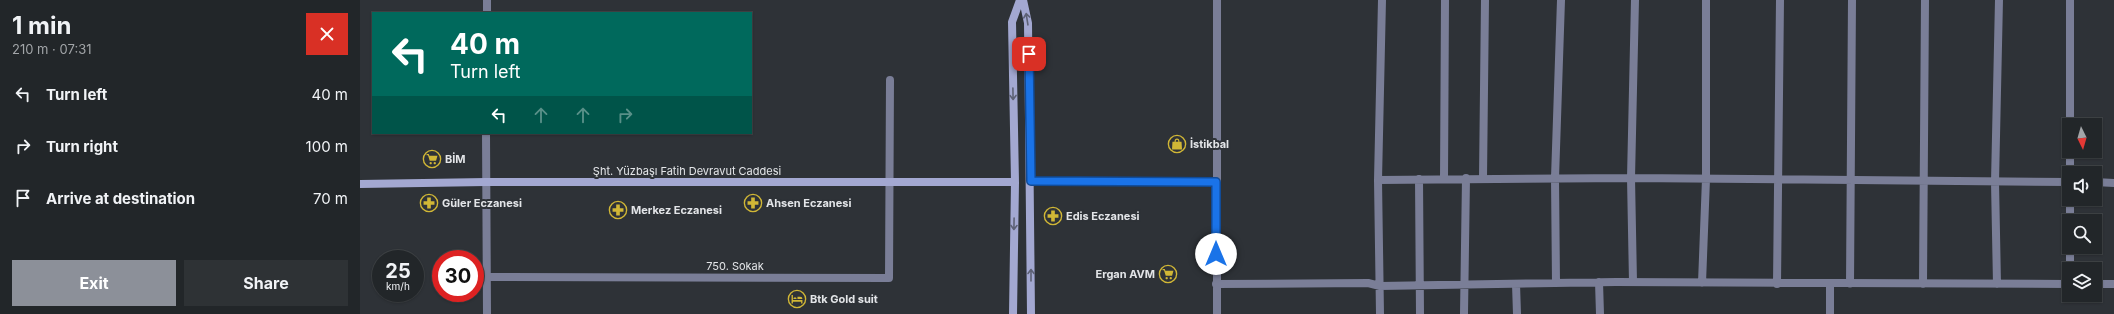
<!DOCTYPE html>
<html lang="en">
<head>
<meta charset="utf-8">
<style>
  body { margin:0; font-family:Inter,sans-serif; background:#2e3235; color:#f1f3f6; height:100vh; display:flex; flex-direction:column; font-size:15px; white-space:nowrap }
  * { box-sizing:border-box; margin:0 }
  p { font-size:13px; color:#a2a5a8 }
  .icon { flex:none; width:22px; height:22px; fill:none; stroke:currentColor; stroke-width:2; stroke-linecap:round; stroke-linejoin:round }
  .map { position:relative; flex:1; overflow:hidden }
  .sheet { display:flex; flex-direction:column; background:#222629; width:360px }
  .sheet>* { flex:none }
  .guide { position:absolute; left:12px; top:12px; width:380px; height:122px; border-radius:0px; box-shadow:0 1px 3px #0004,0 0 0 1px #3f4346; background:#00695c; color:#fff; overflow:hidden }
  .needle { width:26px; rotate:175deg }
  .tools { position:absolute; left:1702px; top:118px; display:grid; gap:8px }
  .tools a { display:grid; place-items:center; width:40px; height:40px; border-radius:0px; background:#222629; box-shadow:0 1px 3px #0004,0 0 0 1px #3f4346; font-size:20px }
  .speed { position:absolute; left:12px; top:250px; display:flex; gap:8px; font-size:20px; font-weight:700; text-align:center }
  .speed>* { display:grid; place-content:center; width:52px; height:52px; border-radius:50%; background:#222629; box-shadow:0 1px 3px #0004,0 0 0 1px #3f4346; line-height:1 }
  .speed small { font-size:10px; font-weight:400 }
  .speed .limit { border:6px solid #d22; background:#fff; color:#111 }
  .pin { position:absolute; display:grid; place-items:center; width:34px; height:34px; color:#fff; margin:-17px; border-radius:8px; box-shadow:0 2px 6px #0006 }
  .me { position:absolute; width:44px; margin:-22px; rotate:0deg; stroke-linejoin:round; filter:drop-shadow(0 0 3px #0008) }
  .turn { display:flex; align-items:center; gap:14px; height:84px; padding:0 12px; font-size:18px }
  .turn .icon { width:52px; height:52px; stroke-width:2.5 }
  .turn b { display:block; font-size:28px; line-height:34px }
  .lanes { display:flex; align-items:center; height:38px; padding:0 12px; background:#0003; justify-content:center; gap:20px; direction:ltr }
  .lanes .off { opacity:.35 }
  .round { display:grid; place-items:center; flex:none; width:42px; height:42px; border-radius:0px; background:#2e3235 }
  .overview { display:flex; align-items:center; justify-content:space-between; height:68px; padding:0 12px }
  h1 { font-size:24px; font-weight:700; line-height:30px }
  .cta { display:flex; gap:8px; margin-top:auto; padding:8px 12px }
  .cta a { flex:1; height:46px; border-radius:0px; background:#8c9099; color:#fff; font-size:16px; font-weight:700; line-height:46px; text-align:center }
  .cta a+a { background:#2e3235; color:#f1f3f6 }
  ul { padding:0; list-style:none }
  li { display:flex; align-items:center; gap:12px; height:52px; padding:0 12px }
  li div { flex:1 }
  li b { display:block; font-size:15px }
  li em { font-style:normal }
  main { display:flex; flex:1; min-height:0 }
  .map>svg:first-child { display:block }
</style>
</head>
<body>
<main>
<section class="sheet">
<div class="overview"><div><h1>1 min</h1><p>210 m · 07:31</p></div><a class="round" style="background:#d93025;color:#fff"><svg class="icon" aria-label="close" viewBox="0 0 24 24"><path d="M6 6l12 12M18 6L6 18"/></svg></a></div>
<ul>
<li><svg class="icon" aria-label="left" viewBox="0 0 24 24"><path d="M17 20v-9H6M10 6l-5 5 5 5"/></svg><div><b>Turn left</b></div><em>40 m</em></li>
<li><svg class="icon" aria-label="right" viewBox="0 0 24 24"><path d="M7 20v-9h11M14 6l5 5-5 5"/></svg><div><b>Turn right</b></div><em>100 m</em></li>
<li><svg class="icon" aria-label="arrive" viewBox="0 0 24 24"><path d="M6 21V4h12l-3 4 3 4H6"/></svg><div><b>Arrive at destination</b></div><em>70 m</em></li>
</ul>
<div class="cta"><a>Exit</a><a>Share</a></div>
</section>
<div class="map">
<svg width="1754" height="314" viewBox="0 0 1754 314">
  <rect width="100%" height="100%" fill="#2e3237"/>
  <g fill="none" stroke-linecap="round" stroke-linejoin="round">
    <path stroke="#7a7e97" stroke-width="8" d="M 127,13 L 127,0
      M 1710,125 L 1710,0
      M 126,133 L 127,314
      M 1710,173 L 1710,151
      M 1123,178 L 1125,0
      M 1059,179 L 1060,314
      M 1084,179 L 1085,0
      M 1018,180 L 1271,178 L 1709,182
      M 671,181 L 856,182
      M 1735,182 L 1754,183
      M 1710,199 L 1710,221
      M 1710,247 L 1710,269
      M 126,277 L 529,278 L 530,80
      M 1239,282 L 1240,314
      M 1273,282 L 1271,178 L 1275,0
      M 1196,283 L 1195,178 L 1201,0
      M 1342,283 L 1346,179 L 1346,0
      M 856,284 L 1008,283 L 1020,286 L 1256,282 L 1709,284
      M 1156,284 L 1157,314
      M 1417,284 L 1420,0
      M 1470,284 L 1470,314
      M 1490,284 L 1492,0
      M 1563,284 L 1565,0
      M 1637,284 L 1635,182 L 1639,0
      M 1735,284 L 1754,284
      M 857,314 L 857,0
      M 1020,314 L 1018,180 L 1022,0
      M 1104,314 L 1106,178"/>
    <path stroke="#a3a8d1" stroke-width="8" d="M 663,0 L 668,23 L 671,314
      M 0,184 L 126,182 L 655,182
      M 653,314 L 655,182 L 652,22 L 660,0"/>
  </g>
  <defs><path id="oneway-shaft" d="M-6 0H5M1.5-3L5.5 0L1.5 3" fill="none" stroke-width="1.6" stroke-linecap="round" stroke-linejoin="round"/></defs>
  <g stroke="#5d6175">
    <use href="#oneway-shaft" transform="translate(667 19) rotate(-99)"/>
    <use href="#oneway-shaft" transform="translate(653 94) rotate(89)"/>
    <use href="#oneway-shaft" transform="translate(654 224) rotate(91)"/>
    <use href="#oneway-shaft" transform="translate(671 275) rotate(-90)"/>
  </g>
  <g fill="none" stroke-linecap="round" stroke-linejoin="round">
    <defs>
      <path id="route" d="M 669,54 L 671,181 L 856,182 L 856,254"/>
    </defs>
    <use href="#route" stroke="#114b97" stroke-width="10"/>
    <use href="#route" stroke="#1a73e8" stroke-width="7"/>
  </g>
  <defs>
    <symbol id="shop-ring" viewBox="-11 -11 22 22"><circle r="9.5" fill="#2e3237" stroke="#d1b736" stroke-width="1.5"/><path d="M-5-2.5h2.3a2.7 3.5 0 0 1 5.4 0H5L5.5 6h-11ZM-1.5-2.5h3a1.5 2.3 0 0 0-3 0Z" fill="#d1b736"/></symbol>
    <symbol id="supermarket-ring" viewBox="-11 -11 22 22"><circle r="9.5" fill="#2e3237" stroke="#d1b736" stroke-width="1.5"/><path d="M-6-5.5h2.5l.6 2H6L4.5 2H-2.5L-4.4-4H-6ZM-1.5 3.2a1.3 1.3 0 1 0 .1 0ZM3 3.2a1.3 1.3 0 1 0 .1 0Z" fill="#d1b736"/></symbol>
    <symbol id="pharmacy-ring" viewBox="-11 -11 22 22"><circle r="9.5" fill="#2e3237" stroke="#d1b736" stroke-width="1.5"/><path d="M-2-6h4v4h4v4h-4v4h-4v-4h-4v-4h4Z" fill="#d1b736"/></symbol>
    <symbol id="hotel-ring" viewBox="-11 -11 22 22"><circle r="9.5" fill="#2e3237" stroke="#d1b736" stroke-width="1.5"/><path d="M-6-4.5h1.5V1H6V5H4.5V3h-9V5H-6ZM-4 0a1.8 1.8 0 1 1 3.6 0ZM.5 0V-2.5h3Q6-2.5 6 0Z" fill="#d1b736"/></symbol>
  </defs>
  <g fill-rule="evenodd">
    <use href="#shop-ring" x="807" y="134" width="20" height="20"/>
    <use href="#supermarket-ring" x="62" y="149" width="20" height="20"/>
    <use href="#pharmacy-ring" x="59" y="193" width="20" height="20"/>
    <use href="#pharmacy-ring" x="383" y="193" width="20" height="20"/>
    <use href="#pharmacy-ring" x="248" y="200" width="20" height="20"/>
    <use href="#pharmacy-ring" x="683" y="206" width="20" height="20"/>
    <use href="#supermarket-ring" x="798" y="264" width="20" height="20"/>
    <use href="#hotel-ring" x="427" y="289" width="20" height="20"/>
  </g>
  <g text-anchor="middle" stroke-width="4" stroke-linejoin="round" paint-order="stroke">
    <g font-size="11" font-weight="bold" fill="#e3e5e8" stroke="#2e3237" text-anchor="start">
      <text x="830" y="148">İstikbal</text>
      <text x="85" y="163">BİM</text>
      <text x="82" y="207">Güler Eczanesi</text>
      <text x="406" y="207">Ahsen Eczanesi</text>
      <text x="271" y="214">Merkez Eczanesi</text>
      <text x="706" y="220">Edis Eczanesi</text>
      <text x="795" y="278" text-anchor="end">Ergan AVM</text>
      <text x="450" y="303">Btk Gold suit</text>
    </g>
    <g font-size="11" fill="#e3e5e8" stroke="#2e3237">
      <text x="327" y="175">Şht. Yüzbaşı Fatih Devravut Caddesi</text>
      <text x="375" y="270">750. Sokak</text>
    </g>
  </g>
</svg>
<div class="tools">
<a><svg class="needle" viewBox="-14 -14 28 28"><path d="M0-13l5 13h-10z" fill="#e53935"/><path d="M0 13l5-13h-10z" fill="#a2a5a8"/></svg></a>
<a><svg class="icon" aria-label="sound" viewBox="0 0 24 24"><path d="M4 9h4l5-4v14l-5-4H4zM17 9q2 3 0 6"/></svg></a>
<a><svg class="icon" aria-label="search" viewBox="0 0 24 24"><circle cx="10" cy="10" r="6"/><path d="M15 15l6 6"/></svg></a>
<a><svg class="icon" aria-label="layers" viewBox="0 0 24 24"><path d="M12 4l9 5-9 5-9-5zM3 14l9 5 9-5"/></svg></a>
</div>
<div class="speed"><div>25<small>km/h</small></div><div class="limit">30</div></div>
<div class="pin" style="left:669px;top:54px;background:#d93025"><svg class="icon" aria-label="arrive" viewBox="0 0 24 24"><path d="M6 21V4h12l-3 4 3 4H6"/></svg></div>
<svg class="me" style="left:856px;top:254px" viewBox="-20 -20 40 40"><circle r="19" fill="#fff"/><path d="M0-13L10 11 0 6-10 11z" fill="#1a73e8"/></svg>
<div class="guide">
<div class="turn"><svg class="icon" aria-label="left" viewBox="0 0 24 24"><path d="M17 20v-9H6M10 6l-5 5 5 5"/></svg><div><b>40 m</b>Turn left</div></div>
<div class="lanes"><svg class="icon" aria-label="left" viewBox="0 0 24 24"><path d="M17 20v-9H6M10 6l-5 5 5 5"/></svg><svg class="icon off" aria-label="ahead" viewBox="0 0 24 24"><path d="M12 20V5M6 11l6-6 6 6"/></svg><svg class="icon off" aria-label="ahead" viewBox="0 0 24 24"><path d="M12 20V5M6 11l6-6 6 6"/></svg><svg class="icon off" aria-label="right" viewBox="0 0 24 24"><path d="M7 20v-9h11M14 6l5 5-5 5"/></svg></div>
</div>
</div>
</main>
</body>
</html>
